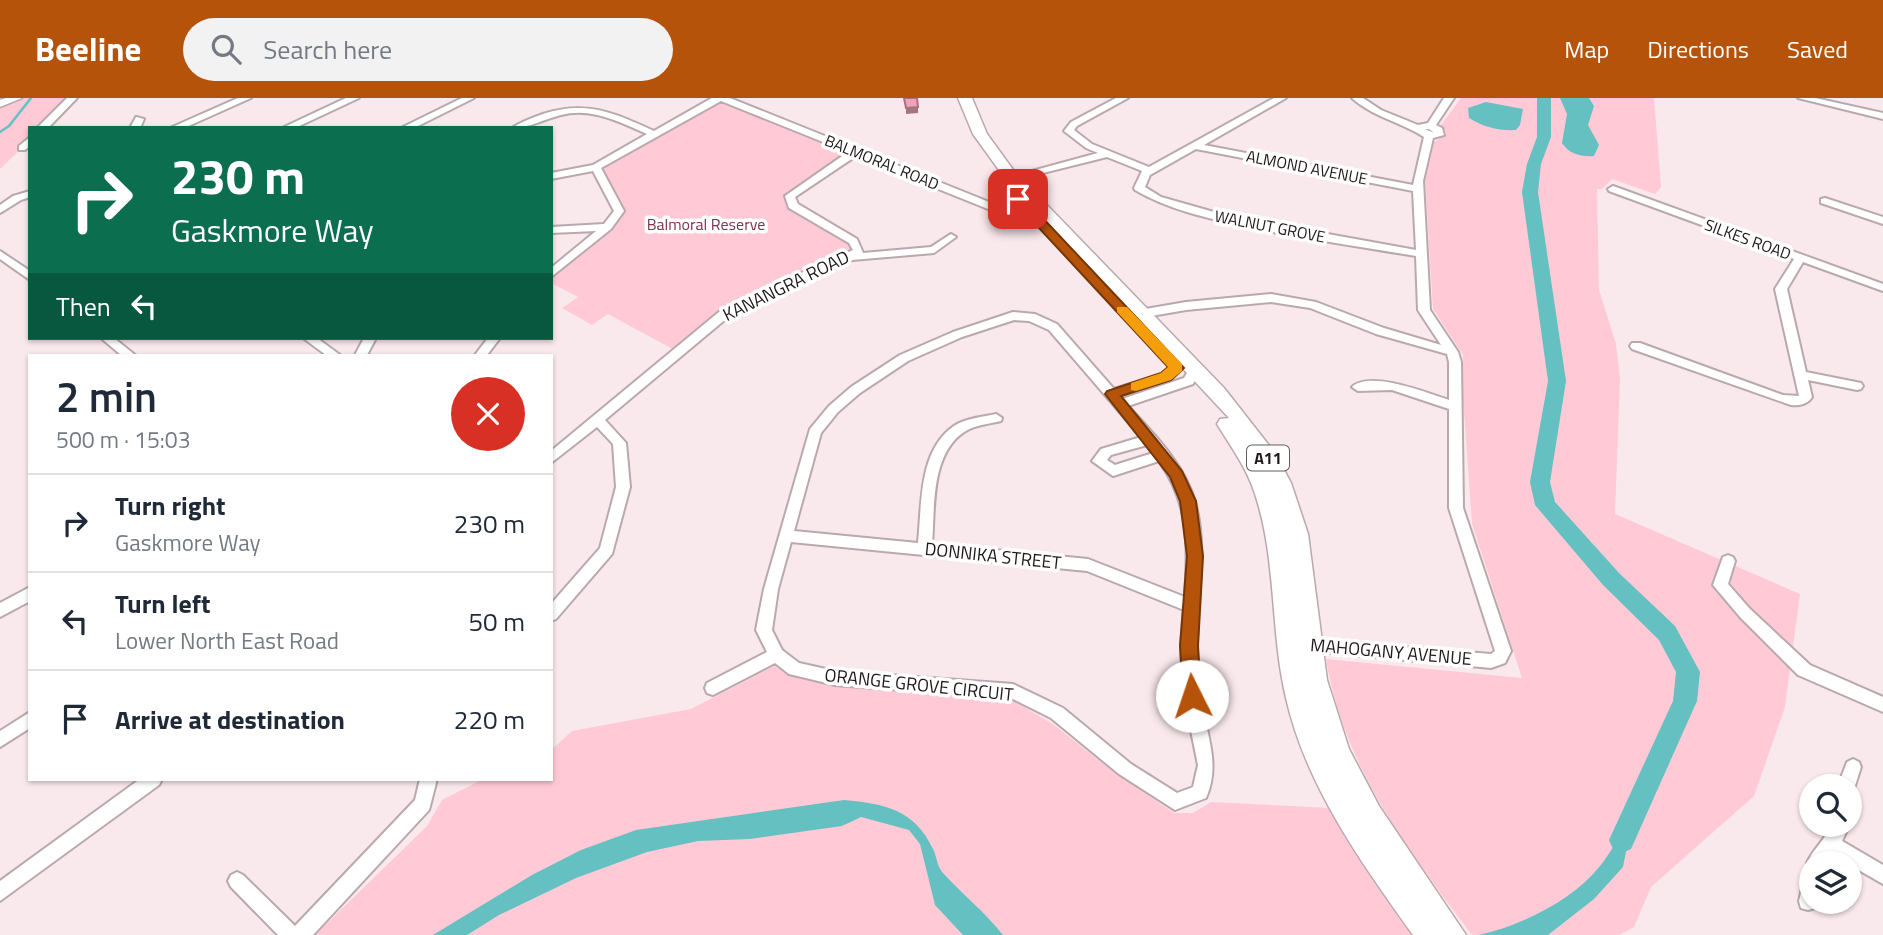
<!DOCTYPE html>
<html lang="en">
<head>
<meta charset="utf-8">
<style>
  body { margin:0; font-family:"Titillium Web",sans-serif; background:#f2f2f3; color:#1f2937; height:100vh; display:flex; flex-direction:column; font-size:26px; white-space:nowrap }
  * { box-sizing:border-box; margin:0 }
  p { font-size:23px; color:#747a83 }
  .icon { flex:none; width:38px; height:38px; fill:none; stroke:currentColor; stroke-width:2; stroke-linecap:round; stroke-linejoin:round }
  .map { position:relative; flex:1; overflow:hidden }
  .side { position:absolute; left:28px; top:256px; width:525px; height:427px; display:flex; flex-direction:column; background:#fff; border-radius:0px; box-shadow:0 2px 5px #0004 }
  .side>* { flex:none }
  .top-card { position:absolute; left:28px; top:28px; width:525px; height:214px; border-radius:0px; box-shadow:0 2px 5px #0004; background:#0b6e4f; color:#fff; overflow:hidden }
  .buttons { position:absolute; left:1799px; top:676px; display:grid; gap:14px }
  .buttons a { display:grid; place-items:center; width:63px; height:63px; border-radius:50%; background:#fff; box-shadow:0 2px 5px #0004; font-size:35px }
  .pin { position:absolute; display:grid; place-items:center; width:60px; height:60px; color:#fff; margin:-30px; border-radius:14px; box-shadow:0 4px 10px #0006 }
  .me { position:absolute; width:77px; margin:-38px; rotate:356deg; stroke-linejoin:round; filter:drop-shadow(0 0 5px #0008) }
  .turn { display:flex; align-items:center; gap:24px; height:147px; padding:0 28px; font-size:32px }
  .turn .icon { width:91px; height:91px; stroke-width:2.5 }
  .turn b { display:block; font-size:49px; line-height:60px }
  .then { display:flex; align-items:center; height:66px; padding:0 28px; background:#0003; gap:14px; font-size:26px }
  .round { display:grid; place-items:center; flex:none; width:74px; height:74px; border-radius:37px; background:#f2f2f3 }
  .overview { display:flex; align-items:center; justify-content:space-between; height:119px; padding:0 28px }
  h1 { font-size:42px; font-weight:600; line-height:52px }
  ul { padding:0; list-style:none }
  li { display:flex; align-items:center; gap:21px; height:98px; padding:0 28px; border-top:2px solid #e0e1e3 }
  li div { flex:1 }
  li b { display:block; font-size:26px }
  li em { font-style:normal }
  header { display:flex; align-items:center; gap:42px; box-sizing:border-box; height:98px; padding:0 35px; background:#b45309; color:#fff }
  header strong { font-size:33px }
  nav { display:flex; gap:38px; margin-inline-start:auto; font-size:24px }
  .search { width:490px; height:63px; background:#f2f2f3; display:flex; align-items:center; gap:18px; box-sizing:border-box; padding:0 24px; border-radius:38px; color:#747a83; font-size:26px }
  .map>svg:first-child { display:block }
</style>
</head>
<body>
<header>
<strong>Beeline</strong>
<div class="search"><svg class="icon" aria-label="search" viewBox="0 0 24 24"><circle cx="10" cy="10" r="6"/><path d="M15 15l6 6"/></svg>Search here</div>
<nav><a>Map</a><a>Directions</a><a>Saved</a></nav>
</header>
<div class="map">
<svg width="1883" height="837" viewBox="0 0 1883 837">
  <rect width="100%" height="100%" fill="#fae9ec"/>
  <path fill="#ffcad5" d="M 16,0 L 72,0 L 42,30 L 30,30 L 30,42 L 0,71 L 0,6 Z
    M 719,0 L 855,54 L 790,98 L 793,108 L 853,143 L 859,153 L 729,212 L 678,254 L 608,216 L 592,227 L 562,210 L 578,199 L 551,185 L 551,176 L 619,113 L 596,69 Z
    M 1461,0 L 1654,0 L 1661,89 L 1655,96 L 1612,81 L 1602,91 L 1597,91 L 1599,192 L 1616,246 L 1620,281 L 1615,416 L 1800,496 L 1785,609 L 1754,698 L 1651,789 L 1634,829 L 1619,837 L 1472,837 C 1406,750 1345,671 1326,561 L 1522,580 L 1472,426 L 1463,300 L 1463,257 L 1433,211 L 1425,83 L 1434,44 L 1447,36 L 1441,27 Z
    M 774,568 L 792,578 L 830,588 L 1010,601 L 1053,626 L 1116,676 L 1174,715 L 1193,715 L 1211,704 L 1331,710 L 1416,837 L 315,837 L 427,728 L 442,702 L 483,681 L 551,681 L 551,652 L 572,633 L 691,611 Z"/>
  <path fill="#65c0c1" d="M 1560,0 L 1589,0 L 1594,8 L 1588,27 L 1599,47 L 1594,58 C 1581,59 1569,56 1562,45 L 1567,16 Z
    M 1486,4 L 1523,11 L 1520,27 L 1516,32 C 1499,33 1483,29 1469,20 L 1468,10 Z
    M 844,702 C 885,706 914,711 933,751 C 937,759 937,769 943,775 C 963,797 985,814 1003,837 L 963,837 L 935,807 L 920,746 L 909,732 L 861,719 L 842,728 L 750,741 L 698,743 L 647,754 L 576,780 L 499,817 L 467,837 L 433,837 L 532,777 L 581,752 L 636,732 Z
    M 1633,718 L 1623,769 L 1594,801 L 1548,837 L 1479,837 C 1522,827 1572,803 1600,768 C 1612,753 1622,734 1633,718 Z"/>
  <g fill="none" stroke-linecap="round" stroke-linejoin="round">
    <path stroke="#65c0c1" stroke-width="2.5" d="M 0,34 L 9,28 L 31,0"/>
    <path fill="#65c0c1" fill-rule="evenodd" d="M 1537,0 L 1551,0 L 1551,39 L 1541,66 L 1538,94 L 1566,283 L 1550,384 L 1555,404 L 1619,475 L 1675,528 L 1700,574 L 1697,603 L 1631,751 L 1622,755 L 1613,751 L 1609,742 L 1673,603 L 1676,574 L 1659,542 L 1603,487 L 1535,407 L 1530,384 L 1548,283 L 1522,94 L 1527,66 L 1537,39 Z"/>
    <defs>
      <path id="minor" d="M 67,0 L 77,0 L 48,30 L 37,30 Z
        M 238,0 L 251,0 L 184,30 L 170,30 Z
        M 346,0 L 359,0 L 295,30 L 282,30 Z
        M 462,0 L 474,0 L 414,30 L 401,30 Z
        M 712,0 L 730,0 L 1004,110 C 1017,112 1041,109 1048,113 C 1034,122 1014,119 998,115 L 856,58 L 795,99 L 798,106 L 857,141 L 863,155 L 931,149 L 951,136 L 956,139 L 934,155 L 852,162 L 733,215 L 605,322 L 626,345 L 630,389 L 612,456 L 556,521 L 551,523 L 551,506 L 600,450 L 616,389 L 613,346 L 597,329 L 551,365 L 551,353 L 725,209 L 853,152 L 849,145 L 789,110 L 785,98 L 848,54 L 721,3 L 601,70 L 624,113 L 611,131 L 551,179 L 551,170 L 596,133 L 551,135 L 551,129 L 604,126 L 614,113 L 593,73 L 551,81 L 551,75 L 593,67 L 647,36 C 619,24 592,9 561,17 C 544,21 530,30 512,30 C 521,24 532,20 543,16 C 587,2 614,15 654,33 Z
        M 1116,0 L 1128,0 L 1077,28 L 1074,32 L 1092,46 L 1149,69 L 1274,0 L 1286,0 L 1204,47 L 1413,87 L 1424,39 C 1401,24 1373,19 1352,0 L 1363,0 L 1381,12 L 1418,27 L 1428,25 L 1444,0 L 1454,0 L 1436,27 L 1442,30 L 1444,37 L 1433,40 L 1423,83 L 1430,212 L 1458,254 L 1461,264 L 1463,410 L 1511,553 L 1505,565 L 1491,570 L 1300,552 L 1297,547 L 1300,542 L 1305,541 L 1491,556 L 1495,553 L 1449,410 L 1449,311 L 1392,292 L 1358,293 L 1352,289 C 1370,272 1427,295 1449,302 L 1449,264 L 1447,256 L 1376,236 L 1310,210 L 1271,204 L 1186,212 L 1128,222 L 1122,218 L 1128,214 L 1186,204 L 1271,196 L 1316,204 L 1384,230 L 1441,247 L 1418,212 L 1416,158 C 1361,149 1307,141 1252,130 C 1212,121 1171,113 1135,92 L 1134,90 L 1142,73 L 1107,59 L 999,86 L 999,82 L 1098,55 L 1086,50 L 1064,33 L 1071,24 ZM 1425,31 L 1429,31 L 1434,35 ZM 1196,51 L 1413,93 L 1416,152 L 1228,118 L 1161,99 L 1145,89 L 1150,77 Z
        M 1798,0 L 1815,0 L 1883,15 L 1883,21 Z
        M 136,19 L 144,21 L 140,30 L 130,30 Z
        M 30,39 L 30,48 L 25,52 L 19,52 L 19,48 Z
        M 1613,88 L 1883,186 L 1883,193 L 1803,164 L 1787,191 L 1806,274 L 1861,285 L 1863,288 L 1861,291 L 1857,292 L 1808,282 L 1812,299 C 1808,306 1799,308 1791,307 L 1632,251 L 1630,248 L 1632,245 L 1640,245 L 1783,297 L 1799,298 L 1775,191 L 1794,161 L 1609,93 L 1608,91 Z
        M 30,93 L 30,99 L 21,102 L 0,115 L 0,107 L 13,98 Z
        M 1825,100 L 1883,119 L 1883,126 L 1821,105 L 1821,101 Z
        M 0,153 L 30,173 L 30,182 L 0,161 Z
        M 1013,214 L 1035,216 L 1057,226 L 1114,291 L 1162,276 L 1177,266 L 1183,270 L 1170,282 L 1120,298 L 1122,301 L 1184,280 L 1191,268 L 1195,267 L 1201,271 L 1193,286 L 1128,308 C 1153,335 1185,367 1195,404 C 1208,451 1197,499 1197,547 C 1197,563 1198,580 1200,595 C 1204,631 1222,664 1206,700 L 1175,712 L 1119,676 L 1051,620 L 1011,600 L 835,587 L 789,576 L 775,565 L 713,597 L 707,595 L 705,590 L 707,585 L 767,554 L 756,532 L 764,491 L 810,331 L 829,308 L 851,289 L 900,257 L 953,234 ZM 1014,222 L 1029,223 L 1049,232 L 1141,339 L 1101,351 L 1092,363 L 1113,378 L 1159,363 C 1190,406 1188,448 1185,499 L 1088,461 L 932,446 C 935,411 930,357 964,334 C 974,327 989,326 1001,323 L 1002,320 L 996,316 C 983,319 966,320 954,328 C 918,353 922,407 918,445 L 794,433 L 821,335 L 838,314 L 860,295 L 908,263 L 962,239 ZM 1147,347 L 1153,355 L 1115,367 L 1107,362 L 1111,357 ZM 791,444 L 1087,473 L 1184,512 L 1181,548 L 1184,598 L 1198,667 L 1193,689 L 1177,695 L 1131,666 L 1063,610 L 1013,586 L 835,573 L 799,565 L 782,552 L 772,532 L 778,491 Z
        M 101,240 L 114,240 L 135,257 L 121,257 Z
        M 303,240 L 317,240 L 340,257 L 326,257 Z
        M 364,240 L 376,240 L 367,257 L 355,257 Z
        M 488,240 L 500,240 L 487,257 L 475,257 Z
        M 1728,457 L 1733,459 L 1735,463 L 1728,486 L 1750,511 L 1810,567 L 1883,599 L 1883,614 L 1798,577 L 1740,519 L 1713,487 L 1723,459 Z
        M 30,489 L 30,503 L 0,519 L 0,505 Z
        M 30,614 L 30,630 L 0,649 L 0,633 Z
        M 1853,661 L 1859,664 L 1861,669 L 1853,694 L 1850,695 L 1850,688 L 1838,688 L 1847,664 Z
        M 140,681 L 162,681 L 159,687 L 0,803 L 0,783 Z
        M 420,681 L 437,681 L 429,712 L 313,837 L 278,837 L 231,789 L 228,783 L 231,777 L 237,774 L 243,777 L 295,828 L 415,702 Z
        M 1832,726 L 1850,726 L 1842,743 L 1883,767 L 1883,786 L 1850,767 L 1850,765 L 1834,758 L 1828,765 L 1811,765 L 1811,772 L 1810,771 L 1807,765 C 1813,751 1826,741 1832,726 Z
        M 1811,775 L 1811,803 L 1817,803 L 1815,810 L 1808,812 L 1801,810 L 1799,803 L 1805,778 Z"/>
      <path id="tertiary" d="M 6,0 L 22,0 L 0,9 L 0,2 Z"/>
      <path id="primary" d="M 958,0 L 972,0 L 987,36 L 1014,73 L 1224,290 L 1275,355 L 1291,385 L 1308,436 L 1327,582 L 1349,651 L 1379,708 L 1466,837 L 1413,837 C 1361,764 1306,688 1286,600 C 1270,533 1277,462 1255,396 C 1247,370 1231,349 1217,326 L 1220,321 L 1229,320 L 1004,79 L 973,36 Z"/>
    </defs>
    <use href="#minor" stroke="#b9a9ad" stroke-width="4"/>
    <use href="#tertiary" stroke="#b9a9ad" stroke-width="3"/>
    <use href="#primary" stroke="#b9a9ad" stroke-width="3"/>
    <use href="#minor" fill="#fff" fill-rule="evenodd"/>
    <use href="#tertiary" fill="#fff" fill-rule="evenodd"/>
    <use href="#primary" fill="#fff" fill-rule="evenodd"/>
  </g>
  <path fill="#a6747f" d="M 918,9 L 918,15 L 906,16 L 906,10 Z"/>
  <path fill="#eda5b5" stroke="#a6747f" stroke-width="2" d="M 904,0 L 917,0 L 918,9 L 906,10 Z"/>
  <path fill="#b45309" stroke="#753606" stroke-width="2" d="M 1014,98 L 1022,98 L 1184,270 L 1171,282 L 1121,298 L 1182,373 L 1196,403 L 1203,458 L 1198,548 L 1201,598 L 1199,603 L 1186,603 L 1183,598 L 1180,548 L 1187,458 L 1180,403 L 1170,379 L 1105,296 L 1107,293 L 1161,275 L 1168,269 L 1014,103 Z"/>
  <path fill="#f59e0b" d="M 1117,209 L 1127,209 L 1182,266 L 1182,273 L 1171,282 L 1136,293 L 1131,292 L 1131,285 L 1161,275 L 1168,269 L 1117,214 Z"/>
  <g text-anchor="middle" stroke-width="7" stroke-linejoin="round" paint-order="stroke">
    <g font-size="16" fill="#1e181a" stroke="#fff">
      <text transform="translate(882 64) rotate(22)" y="6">BALMORAL ROAD</text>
      <text transform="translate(1307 69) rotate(11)" y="6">ALMOND AVENUE</text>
      <text transform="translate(1270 128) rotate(11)" y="6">WALNUT GROVE</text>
      <text transform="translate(1748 141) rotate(20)" y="6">SILKES ROAD</text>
    </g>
    <g font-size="16" fill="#84314a" stroke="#fff">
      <text x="706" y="132">Balmoral Reserve</text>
    </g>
    <rect fill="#fff" stroke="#625d5f" stroke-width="2" x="1247" y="347.5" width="42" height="25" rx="5"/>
    <g font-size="16" font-weight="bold" fill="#1e181a">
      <text x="1268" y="366">A11</text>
    </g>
    <g font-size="18" fill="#1e181a" stroke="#fff">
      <text transform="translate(786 188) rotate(-26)" y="6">KANANGRA ROAD</text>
      <text transform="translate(993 458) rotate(6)" y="6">DONNIKA STREET</text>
      <text transform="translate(1391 554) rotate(5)" y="6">MAHOGANY AVENUE</text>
      <text transform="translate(919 587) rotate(6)" y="6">ORANGE GROVE CIRCUIT</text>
    </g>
  </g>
</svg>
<div class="buttons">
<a><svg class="icon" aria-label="search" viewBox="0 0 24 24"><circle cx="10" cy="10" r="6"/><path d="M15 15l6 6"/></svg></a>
<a><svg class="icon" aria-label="layers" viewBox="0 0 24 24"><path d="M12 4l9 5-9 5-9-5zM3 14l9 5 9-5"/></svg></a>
</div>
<div class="pin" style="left:1018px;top:101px;background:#d93025"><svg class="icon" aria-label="arrive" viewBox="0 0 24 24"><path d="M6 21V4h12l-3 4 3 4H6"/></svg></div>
<svg class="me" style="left:1192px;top:598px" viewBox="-20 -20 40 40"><circle r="19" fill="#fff"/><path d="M0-13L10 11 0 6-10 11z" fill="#b45309"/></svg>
<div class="top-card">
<div class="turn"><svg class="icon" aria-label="right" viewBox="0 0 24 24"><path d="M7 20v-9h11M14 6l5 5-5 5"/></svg><div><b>230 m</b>Gaskmore Way</div></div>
<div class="then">Then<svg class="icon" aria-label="left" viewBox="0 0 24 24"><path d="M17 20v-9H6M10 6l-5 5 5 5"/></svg></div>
</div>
<section class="side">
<div class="overview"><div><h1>2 min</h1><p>500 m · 15:03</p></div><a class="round" style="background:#d93025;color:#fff"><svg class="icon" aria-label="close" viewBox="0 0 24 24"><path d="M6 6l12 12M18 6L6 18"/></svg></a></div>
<ul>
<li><svg class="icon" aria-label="right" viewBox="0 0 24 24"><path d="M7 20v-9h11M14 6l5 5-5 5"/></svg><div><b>Turn right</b><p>Gaskmore Way</p></div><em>230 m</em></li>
<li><svg class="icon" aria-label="left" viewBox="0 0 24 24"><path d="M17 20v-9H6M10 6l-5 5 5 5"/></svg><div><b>Turn left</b><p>Lower North East Road</p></div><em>50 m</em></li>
<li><svg class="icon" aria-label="arrive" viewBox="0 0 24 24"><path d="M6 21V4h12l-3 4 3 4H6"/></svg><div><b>Arrive at destination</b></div><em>220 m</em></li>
</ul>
</section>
</div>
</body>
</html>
